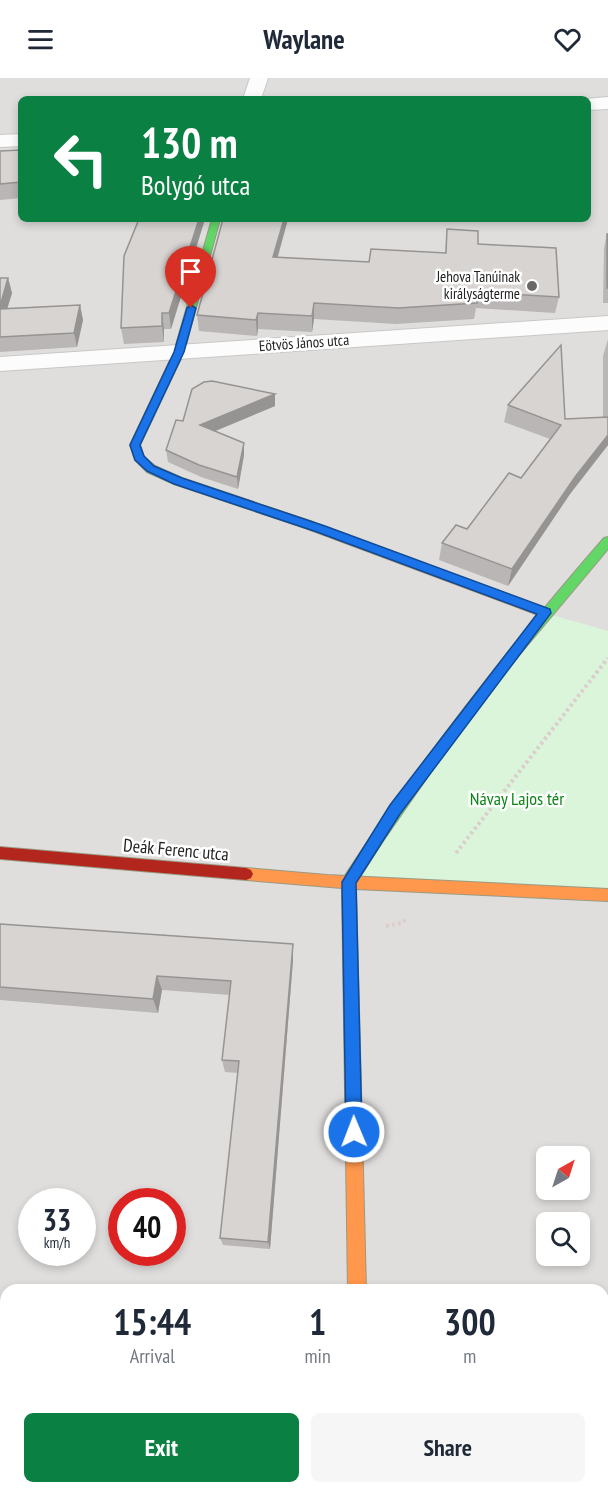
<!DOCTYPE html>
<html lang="en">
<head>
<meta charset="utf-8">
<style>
  body { margin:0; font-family:"PT Sans Narrow",sans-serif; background:#f6f6f7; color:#1f2937; height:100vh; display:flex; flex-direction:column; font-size:22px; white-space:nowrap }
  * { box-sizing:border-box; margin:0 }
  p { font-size:20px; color:#747a83 }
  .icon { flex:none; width:33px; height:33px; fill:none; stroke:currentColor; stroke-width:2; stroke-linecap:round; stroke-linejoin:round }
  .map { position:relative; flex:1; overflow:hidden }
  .side { position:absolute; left:0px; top:1206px; width:609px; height:210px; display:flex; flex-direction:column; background:#fff; border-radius:18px 18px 0 0; box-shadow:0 3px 9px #0003 }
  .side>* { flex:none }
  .top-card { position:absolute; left:18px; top:18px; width:573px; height:126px; border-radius:9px; box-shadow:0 3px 9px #0003; background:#0b8043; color:#fff; overflow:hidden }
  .needle { width:39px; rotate:39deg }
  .tools { position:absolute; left:536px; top:1068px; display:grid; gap:12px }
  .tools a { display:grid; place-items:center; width:54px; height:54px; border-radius:9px; background:#fff; box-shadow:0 3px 9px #0003; font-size:30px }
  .speed { position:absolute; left:18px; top:1110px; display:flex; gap:12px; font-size:30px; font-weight:700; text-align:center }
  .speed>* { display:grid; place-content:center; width:78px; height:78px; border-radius:50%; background:#fff; box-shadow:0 3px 9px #0003; line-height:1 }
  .speed small { font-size:15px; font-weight:400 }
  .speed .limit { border:9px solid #d22; background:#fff; color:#111 }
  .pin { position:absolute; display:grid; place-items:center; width:51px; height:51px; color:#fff; margin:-62px -26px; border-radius:50% 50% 50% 0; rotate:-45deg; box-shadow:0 0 6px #0007 }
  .pin .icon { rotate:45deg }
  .me { position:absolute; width:66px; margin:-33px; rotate:359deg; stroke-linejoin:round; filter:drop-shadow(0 0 4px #0008) }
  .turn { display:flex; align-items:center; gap:21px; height:126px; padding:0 24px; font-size:27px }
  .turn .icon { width:78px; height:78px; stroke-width:2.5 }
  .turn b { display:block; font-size:42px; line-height:51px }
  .eta { display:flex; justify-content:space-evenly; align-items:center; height:102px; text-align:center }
  .eta b { font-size:36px; font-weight:700; line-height:42px }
  .action { display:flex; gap:12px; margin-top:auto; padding:12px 24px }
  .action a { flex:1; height:69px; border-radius:9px; background:#0b8043; color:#fff; font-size:24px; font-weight:700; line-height:69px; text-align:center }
  .action a+a { background:#f6f6f7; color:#1f2937 }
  header { display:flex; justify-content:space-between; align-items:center; height:78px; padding:0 24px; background:#fff; font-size:27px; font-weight:700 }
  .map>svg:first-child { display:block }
</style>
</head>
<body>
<header><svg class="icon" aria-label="menu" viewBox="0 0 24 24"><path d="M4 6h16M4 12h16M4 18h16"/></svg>Waylane<svg class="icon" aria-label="heart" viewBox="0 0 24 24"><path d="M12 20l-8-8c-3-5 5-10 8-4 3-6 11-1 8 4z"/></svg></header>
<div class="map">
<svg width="608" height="1416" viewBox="0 0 608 1416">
  <rect width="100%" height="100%" fill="#f0eeeb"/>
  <path fill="#dfdedc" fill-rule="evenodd" d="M 0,0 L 608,0 L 608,1416 L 0,1416 ZM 21,21 L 588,21 L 588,141 L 21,141 ZM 546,1078 L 579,1078 L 579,1112 L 546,1112 ZM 32,1124 L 82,1124 L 82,1174 L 32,1174 ZM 122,1124 L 172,1124 L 172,1174 L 122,1174 ZM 546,1144 L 579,1144 L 579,1178 L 546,1178 ZM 6,1212 L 603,1212 L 603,1410 L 6,1410 Z"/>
  <path fill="#daf5da" d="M 545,535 L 608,553 L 608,817 L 349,804 Z"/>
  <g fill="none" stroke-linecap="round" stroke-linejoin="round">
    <defs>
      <path id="street" d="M 250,0 L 268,0 L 261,21 L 243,21 Z
        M 608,19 L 608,31 L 588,32 L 588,21 L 586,21 Z
        M 21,56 L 21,68 L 0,69 L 0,57 Z
        M 608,238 L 608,252 L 0,293 L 0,279 Z
        M 337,1410 L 385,1410 L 385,1416 L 337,1416 Z"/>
      <path id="fast" d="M 212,141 L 220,141 L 184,274 L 140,367 L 144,379 L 155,388 L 182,400 L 313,444 L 313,450 L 305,450 L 174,406 L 147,394 L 135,382 L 130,367 L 174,274 Z
        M 608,459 L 608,471 L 509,589 L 444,675 L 383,763 L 356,805 L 354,816 L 349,817 L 344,816 L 342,811 L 344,799 C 422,680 510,568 604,460 Z"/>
      <path id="slow" d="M 246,790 L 327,797 L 608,811 L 608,823 L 356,811 L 366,1212 L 348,1212 L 342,810 L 246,802 L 241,800 L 239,796 L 241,792 Z"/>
      <path id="jam" d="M 309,443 L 549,532 L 551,535 L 549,538 L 541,538 L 305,450 L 305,444 Z
        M 0,769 L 246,790 L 251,792 L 253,796 L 251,800 L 246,802 L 0,781 Z"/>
    </defs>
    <use href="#street" stroke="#c9c8c7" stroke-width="2"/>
    <use href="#fast" stroke="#999a82" stroke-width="2"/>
    <use href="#slow" stroke="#999a82" stroke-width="2"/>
    <use href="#jam" stroke="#999a82" stroke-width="2"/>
    <path stroke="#dccecd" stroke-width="4" stroke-dasharray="3 3" stroke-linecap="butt" d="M 456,775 L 608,580
      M 386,848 L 402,845 L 406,841"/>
    <path stroke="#dccecd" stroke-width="4.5" stroke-dasharray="4 4" stroke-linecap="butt" d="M 314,1410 L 314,1416"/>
    <use href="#street" fill="#fdfcfc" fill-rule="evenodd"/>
    <use href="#fast" fill="#63d668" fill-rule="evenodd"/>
    <use href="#slow" fill="#ff974d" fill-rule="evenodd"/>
    <use href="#jam" fill="#b3261e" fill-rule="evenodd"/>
  </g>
  <path fill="#b9b6b5" d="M 21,72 L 21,120 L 0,122 L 0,73 Z
    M 139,141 L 205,141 L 171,251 L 164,251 L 164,264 L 124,266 L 121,250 Z
    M 223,141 L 288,141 L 278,179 L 369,184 L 445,175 L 447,151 L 478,166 L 559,219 L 555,235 L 476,230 L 474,241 L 396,246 L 314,241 L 312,254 L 258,251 L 257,258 L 199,253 L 197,237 Z
    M 607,156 L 608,156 L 608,225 L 603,225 L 604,170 Z
    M 0,200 L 8,200 L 12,215 L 7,230 L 80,227 L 83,242 L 77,269 L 0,274 Z
    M 608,261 L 608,367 L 570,416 L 508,508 L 439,482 L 442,465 L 467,451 L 521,400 L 550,361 L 504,344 L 508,327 L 565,341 L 603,339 L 603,278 Z
    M 275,316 L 275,328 L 215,353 L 244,377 L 238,411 L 201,399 L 168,384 L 166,372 L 183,343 Z
    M 0,846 L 293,866 L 293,882 L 270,1171 L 223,1167 L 220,1160 L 238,995 L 225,994 L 222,982 L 230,917 L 162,912 L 158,935 L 0,922 Z"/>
  <path fill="#969493" d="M 199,141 L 205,141 L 171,251 L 169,235 Z
    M 284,141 L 288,141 L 273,195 L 273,179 Z
    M 8,200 L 12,215 L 3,245 L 0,233 L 0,228 Z
    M 314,225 L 314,241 L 312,254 L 312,238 Z
    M 80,227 L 83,242 L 77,269 L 74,255 Z
    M 162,235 L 164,251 L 164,264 L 162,248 Z
    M 258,235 L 258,251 L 257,258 L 256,242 Z
    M 275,316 L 275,328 L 201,359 L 200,347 Z
    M 608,357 L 608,367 L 570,416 L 508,508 L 512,491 L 575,399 Z
    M 244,365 L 244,377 L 238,411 L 237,399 Z
    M 293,866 L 293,882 L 270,1171 L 268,1164 Z
    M 157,898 L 162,912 L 158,935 L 153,921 Z"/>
  <path fill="#d7d4d2" stroke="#969493" stroke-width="1.5" d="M 21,72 L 21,104 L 0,106 L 0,73 Z
    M 139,141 L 199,141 L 169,235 L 162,235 L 162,248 L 121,250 L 124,178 Z
    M 223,141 L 284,141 L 273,179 L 369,184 L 371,171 L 446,175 L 447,151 L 478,153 L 478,166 L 556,170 L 559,219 L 477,214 L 477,225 L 398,230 L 314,225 L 312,238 L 258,235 L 256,242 L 197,237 Z
    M 607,156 L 608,156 L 608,210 L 607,210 Z
    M 0,200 L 8,200 L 0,228 Z
    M 80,227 L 74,255 L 0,259 L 0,231 Z
    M 561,267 L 565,341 L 608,339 L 608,357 L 575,399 L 512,491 L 442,465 L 456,447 L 467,451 L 509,395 L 521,400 L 561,347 L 508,327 Z
    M 212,303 L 275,316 L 200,347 L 244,365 L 237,399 L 199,387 L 166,372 L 176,342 L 183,343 L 192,311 L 204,304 Z
    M 0,846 L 293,866 L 268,1164 L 220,1160 L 239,983 L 222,982 L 231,903 L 157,898 L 153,921 L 0,909 Z
    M 6,1321 L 6,1384 L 0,1384 L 0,1356 Z
    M 121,1410 L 262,1410 L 262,1416 L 120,1416 Z"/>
  <path fill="#1a73e8" stroke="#114b97" stroke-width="1.5" d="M 191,227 L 196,230 L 184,274 L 140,367 L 144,378 L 154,388 L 182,400 L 325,448 L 550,531 L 551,535 L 400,736 L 356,805 L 362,1054 L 360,1060 L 354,1063 L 348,1060 L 346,1054 L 342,804 L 390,727 L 537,536 L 317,454 L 174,406 L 147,393 L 135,382 L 130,367 L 174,274 L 187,230 Z"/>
  <circle fill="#6a6968" stroke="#fff" stroke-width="2" cx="532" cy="208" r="6"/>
  <g text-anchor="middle" stroke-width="5" stroke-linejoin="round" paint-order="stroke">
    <g font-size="15" fill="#222" stroke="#fff" text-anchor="end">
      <text x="520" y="204">Jehova Tanúinak<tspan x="520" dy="17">királyságterme</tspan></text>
    </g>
    <g font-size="15" fill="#222" stroke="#fff">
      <text transform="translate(304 265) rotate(-4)" y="5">Eötvös János utca</text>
    </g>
    <g font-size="18" fill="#0c8416" stroke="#fff">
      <text x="517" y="727">Návay Lajos tér</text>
    </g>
    <g font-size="18" fill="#222" stroke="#fff">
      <text transform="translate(176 772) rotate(5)" y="6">Deák Ferenc utca</text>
    </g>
  </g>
</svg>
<div class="tools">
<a><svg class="needle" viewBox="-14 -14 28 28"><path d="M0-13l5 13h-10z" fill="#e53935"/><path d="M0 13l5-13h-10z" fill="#747a83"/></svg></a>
<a><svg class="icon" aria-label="search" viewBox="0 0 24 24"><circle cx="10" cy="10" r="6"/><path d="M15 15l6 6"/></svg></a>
</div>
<div class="speed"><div>33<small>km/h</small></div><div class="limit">40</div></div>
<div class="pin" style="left:191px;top:230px;background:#d93025"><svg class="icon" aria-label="arrive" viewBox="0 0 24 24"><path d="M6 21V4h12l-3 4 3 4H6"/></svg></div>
<svg class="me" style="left:354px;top:1054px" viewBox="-20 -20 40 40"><circle r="17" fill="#1a73e8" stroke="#fff" stroke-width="3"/><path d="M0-11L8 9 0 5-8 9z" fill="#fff"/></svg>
<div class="top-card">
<div class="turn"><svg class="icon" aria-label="left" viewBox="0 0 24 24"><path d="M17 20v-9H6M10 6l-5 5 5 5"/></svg><div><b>130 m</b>Bolygó utca</div></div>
</div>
<section class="side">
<div class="eta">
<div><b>15:44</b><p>Arrival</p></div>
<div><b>1</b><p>min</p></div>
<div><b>300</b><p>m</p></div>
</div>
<div class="action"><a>Exit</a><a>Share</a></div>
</section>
</div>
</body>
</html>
